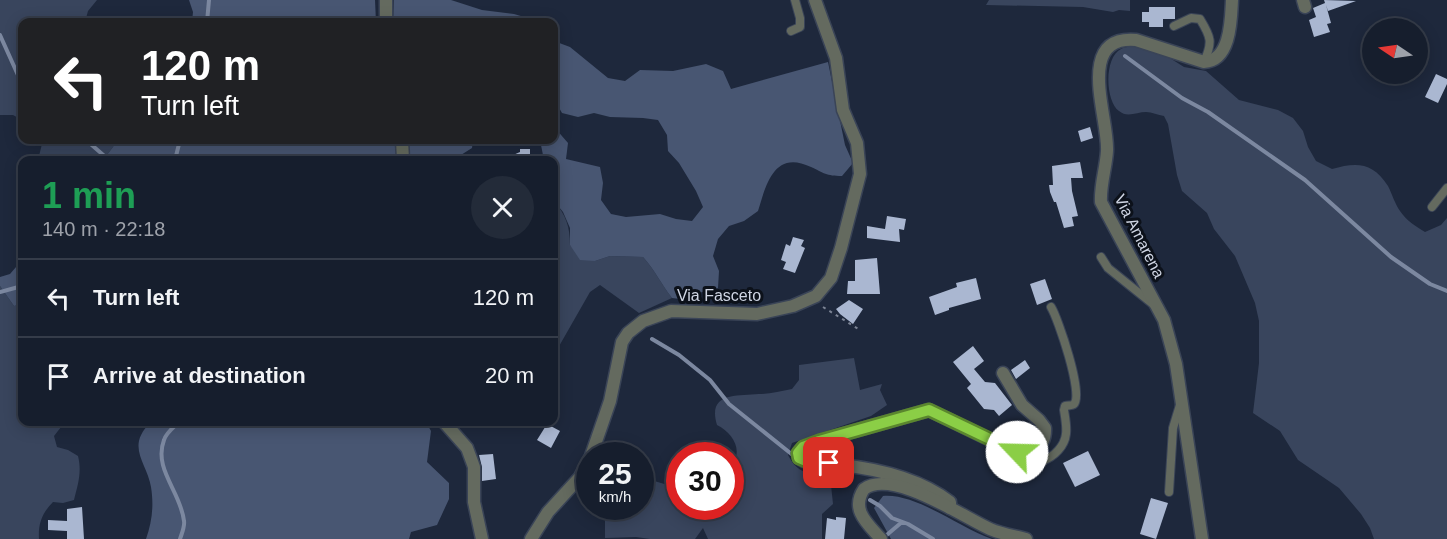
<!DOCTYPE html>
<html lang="en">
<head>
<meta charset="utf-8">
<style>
  body { margin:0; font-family:Arial,sans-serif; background:#232b39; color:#f1f3f6; height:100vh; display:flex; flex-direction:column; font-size:22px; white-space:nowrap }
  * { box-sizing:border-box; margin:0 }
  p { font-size:20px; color:#9ea2aa }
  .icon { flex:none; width:33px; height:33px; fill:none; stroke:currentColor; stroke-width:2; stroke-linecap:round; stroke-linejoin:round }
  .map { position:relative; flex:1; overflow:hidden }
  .side { position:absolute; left:18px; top:156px; width:540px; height:270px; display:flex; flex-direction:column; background:#161e2d; border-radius:12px; box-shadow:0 3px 15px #0003,0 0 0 2px #353c49 }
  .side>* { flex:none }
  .top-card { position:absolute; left:18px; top:18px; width:540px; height:126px; border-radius:12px; box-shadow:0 3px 15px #0003,0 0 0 2px #353c49; background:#202124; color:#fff; overflow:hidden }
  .needle { width:39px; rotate:283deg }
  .buttons { position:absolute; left:1362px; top:18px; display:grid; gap:12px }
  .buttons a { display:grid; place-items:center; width:66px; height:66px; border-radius:50%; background:#161e2d; box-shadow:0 3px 15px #0003,0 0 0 2px #353c49; font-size:30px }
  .speed { position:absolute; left:576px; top:442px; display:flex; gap:12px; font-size:30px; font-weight:700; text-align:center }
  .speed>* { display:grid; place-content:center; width:78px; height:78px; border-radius:50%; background:#161e2d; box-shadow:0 3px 15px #0003,0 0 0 2px #353c49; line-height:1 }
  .speed small { font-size:15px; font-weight:400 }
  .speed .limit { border:9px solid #d22; background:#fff; color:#111 }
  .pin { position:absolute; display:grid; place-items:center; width:51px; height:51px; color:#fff; margin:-26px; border-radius:12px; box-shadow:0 3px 9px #0006 }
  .me { position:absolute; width:66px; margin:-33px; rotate:294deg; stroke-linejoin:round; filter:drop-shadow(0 0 4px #0008) }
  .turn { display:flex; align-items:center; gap:21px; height:126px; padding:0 24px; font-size:27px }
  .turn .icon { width:78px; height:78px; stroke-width:2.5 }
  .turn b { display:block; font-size:42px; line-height:51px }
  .round { display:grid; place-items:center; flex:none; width:63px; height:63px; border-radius:32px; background:#232b39 }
  .head { display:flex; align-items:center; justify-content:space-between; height:102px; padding:0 24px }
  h1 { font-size:36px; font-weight:800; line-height:45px; color:#1e9e55 }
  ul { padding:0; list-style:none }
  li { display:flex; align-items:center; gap:18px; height:78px; padding:0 24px; border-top:2px solid #353c49 }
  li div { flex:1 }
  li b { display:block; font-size:22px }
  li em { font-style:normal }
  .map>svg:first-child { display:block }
</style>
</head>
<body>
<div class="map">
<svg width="1447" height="539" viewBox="0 0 1447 539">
  <rect width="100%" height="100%" fill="#1e283c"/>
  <path fill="#39455d" d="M 0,0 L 97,0 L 88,11 L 85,22 L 22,22 L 22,120 L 13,115 L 0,115 Z
    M 989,0 L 1130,0 L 1130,11 L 1119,10 L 1113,12 L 1083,7 L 986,5 Z
    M 1139,47 L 1165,55 L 1184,67 L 1206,71 L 1239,100 L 1278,110 L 1293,118 L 1303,131 L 1308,147 L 1316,161 L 1332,169 C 1356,162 1373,162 1388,186 C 1392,194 1395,204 1400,211 C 1407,221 1415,226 1425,232 L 1441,225 L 1447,218 L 1447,539 L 1374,539 L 1370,528 L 1361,514 L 1339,488 L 1298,460 L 1280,431 L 1253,413 L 1259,363 L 1259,321 L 1255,303 L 1235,256 L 1214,229 L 1207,213 L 1182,191 L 1177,175 L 1168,124 L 1164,116 C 1158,115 1152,112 1146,112 C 1137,112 1127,118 1119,111 C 1105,101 1104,57 1121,49 C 1126,46 1133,47 1139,47 Z
    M 43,140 L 116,140 L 113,147 L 103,160 L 38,160 Z
    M 554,201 C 566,215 570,227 570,245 L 595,261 L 610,256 L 643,257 C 655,270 661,284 672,298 L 639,313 L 600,285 L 590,292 L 554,355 Z
    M 0,286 L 14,306 L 22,304 L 22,422 L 65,422 L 54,436 L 57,447 L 68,450 L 78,456 C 82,472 78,484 74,500 L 63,503 L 53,502 C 42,513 38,524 39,539 L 0,539 Z
    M 854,358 L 860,390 L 882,384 L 880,390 L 887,405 L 871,416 L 792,443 L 788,455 C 799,477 814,474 836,475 L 831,485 L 833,504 L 822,514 L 822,539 L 708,539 L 703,528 L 695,539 L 650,539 L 636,537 L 605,538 L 605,516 L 609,507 L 640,507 L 641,471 L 644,471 L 651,480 L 671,486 L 679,495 L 680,507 L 730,507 L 731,466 C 744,451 733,433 717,425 C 707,392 737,396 759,394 C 770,394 781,391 792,389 L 799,380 L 799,365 Z"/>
  <path fill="#485672" d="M 189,0 L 375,0 L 376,22 L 192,22 L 193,12 Z
    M 394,0 L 451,0 L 482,10 L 514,14 L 531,19 L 534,22 L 393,22 Z
    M 554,41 L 570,47 L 608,78 L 625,81 L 640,70 L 673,71 L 706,64 L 723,71 L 731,89 L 828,62 L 845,145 L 853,163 L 842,176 C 826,176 824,173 811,167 C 774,149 766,185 758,211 L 744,221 L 729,226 L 718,239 L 713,256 L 719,271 L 718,288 L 702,292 L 688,300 L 672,298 C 661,284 655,270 643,257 L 610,256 L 595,261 L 580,260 L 570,245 L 570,228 L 563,212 L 554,201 L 554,160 L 544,160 L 540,140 L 554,140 L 555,128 L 568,143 L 566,159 L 600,167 L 603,183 L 601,200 L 611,214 L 626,217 L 660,214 L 676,219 L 692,221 L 703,207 L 696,191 L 679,163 L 668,151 L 667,135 L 658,120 L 643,118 L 610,117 L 594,113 L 578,117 L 562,113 L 554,99 Z
    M 116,140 L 396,140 L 397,160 L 103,160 L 113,147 Z
    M 408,140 L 473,140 L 472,148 L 453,160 L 409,160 Z
    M 22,260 L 22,304 L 14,306 L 0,286 L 0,277 L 10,274 Z
    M 151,422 L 426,422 L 431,431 L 427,462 L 449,483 L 449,499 L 437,525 L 411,532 L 409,539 L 146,539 C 152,522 154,506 151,487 C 147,462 125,447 151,422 Z
    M 883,496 C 916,493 960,528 992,539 L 891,539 L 874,508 Z"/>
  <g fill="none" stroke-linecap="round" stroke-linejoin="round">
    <path stroke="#7c88a0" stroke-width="4" d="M 207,22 L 209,0
      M 0,35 L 22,84
      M 1125,56 L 1182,98 L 1208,112 L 1305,180 L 1391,257 L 1430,284 L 1447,291
      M 86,140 L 109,160
      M 175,160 L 180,140
      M 0,292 L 22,286
      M 652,339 L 679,355 L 710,380 L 729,404 L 794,456
      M 179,422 C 174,427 166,433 164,440 C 153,469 181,492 184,521 C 185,526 182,533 180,539
      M 813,468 L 831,476
      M 870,500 L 880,506 L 892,518 L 908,524 L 933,539
      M 882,539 L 902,522"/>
  </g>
  <path fill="#aab7d1" d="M 1324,0 L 1356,1 L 1328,11 L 1326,5 L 1331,23 L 1327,24 L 1330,32 L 1314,37 L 1309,20 L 1316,17 L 1313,8 L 1325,3 Z
    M 1149,7 L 1175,7 L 1175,19 L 1163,19 L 1163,27 L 1149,27 L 1149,22 L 1142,22 L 1142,12 L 1149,12 Z
    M 1436,74 L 1447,79 L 1447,84 L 1438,103 L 1425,97 Z
    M 1090,127 L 1093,138 L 1081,142 L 1078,131 Z
    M 520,149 L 530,149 L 530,160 L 502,160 L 520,152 Z
    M 1080,162 L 1083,178 L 1071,178 L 1072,191 L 1078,216 L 1072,217 L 1074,226 L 1064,228 L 1056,202 L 1054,202 L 1050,192 L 1049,185 L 1053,185 L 1052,166 Z
    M 887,216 L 906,219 L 904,230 L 899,229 L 900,242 L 867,238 L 867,226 L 885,229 Z
    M 793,237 L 804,240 L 801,246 L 805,248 L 795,273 L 783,269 L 786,262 L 781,260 L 786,244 L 790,246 Z
    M 877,258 L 880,294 L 847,294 L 848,281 L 855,281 L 855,260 Z
    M 976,278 L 981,299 L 949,308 L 949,310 L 935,315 L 929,297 L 957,287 L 956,283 Z
    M 1045,279 L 1052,299 L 1037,305 L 1030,284 Z
    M 849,300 L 863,309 L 853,324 L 840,314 L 836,309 Z
    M 973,346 L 984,361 L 974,369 L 985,382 L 995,383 L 1012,405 L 999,416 L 994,410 L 984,409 L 967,388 L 971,384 L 953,362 Z
    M 1025,360 L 1030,368 L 1016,379 L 1011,370 Z
    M 547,424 L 560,431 L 551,448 L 537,440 Z
    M 1088,451 L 1100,475 L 1075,487 L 1063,463 Z
    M 493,454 L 496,479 L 482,481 L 482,467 L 479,455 Z
    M 1151,498 L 1168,503 L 1156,539 L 1140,534 Z
    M 82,507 L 84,539 L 67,539 L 67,531 L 48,530 L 48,520 L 67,521 L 67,509 Z
    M 836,517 L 846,518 L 844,539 L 825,539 L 827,518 L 836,520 Z"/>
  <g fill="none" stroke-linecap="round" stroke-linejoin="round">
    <defs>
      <path id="service" d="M 1174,26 L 1191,18 L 1200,19 C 1211,37 1213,42 1204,62
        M 791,31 L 800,27 L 800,18 L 795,0
        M 1432,207 L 1447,188
        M 1101,257 L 1108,268 L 1154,305
        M 994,443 C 997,449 1001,455 1006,459 C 1026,473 1063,459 1066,434 C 1067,426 1065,417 1064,410 L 1065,406 C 1068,405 1072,406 1074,404 C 1084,395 1058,318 1051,307
        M 1169,492 L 1173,428 L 1180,405"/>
      <path id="minor" d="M 1303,0 L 1305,7
        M 591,456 L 610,401 L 622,342 L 628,333 L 643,321 L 671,311 L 757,314 L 793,306 L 816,296 L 831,278 L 841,248 L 860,174 L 857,143 L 843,110 L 836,58 L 815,0
        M 950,508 L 950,502 C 920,479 878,469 841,465 C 829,463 816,464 804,461 L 799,458 L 798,453 L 803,447 L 819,441 L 929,410 L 1011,450 C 1029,456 1046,449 1045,428 L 1039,420 L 1022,405 L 1003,373
        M 531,539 L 548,512 L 580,477 L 590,458"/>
      <path id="tertiary" d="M 386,0 L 386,22
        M 402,140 L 403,160
        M 444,422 L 467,448 L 474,467 L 474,502 L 482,539
        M 881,539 C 868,524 850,510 864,489 C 892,468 963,517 990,529 C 1001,534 1015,536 1026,539
        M 1202,539 L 1176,364 L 1164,320 L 1101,202 C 1100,185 1106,168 1107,151 C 1109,118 1074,35 1136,40 L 1204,62 C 1231,61 1231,19 1232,0"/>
    </defs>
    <use href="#service" stroke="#3a4457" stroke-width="10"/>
    <use href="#minor" stroke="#3a4457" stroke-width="15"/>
    <use href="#tertiary" stroke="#3a4457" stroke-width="15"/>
    <path stroke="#7b8394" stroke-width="2" stroke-dasharray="3 4.5" stroke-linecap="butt" d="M 823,307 L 860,330"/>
    <use href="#service" stroke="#646a5f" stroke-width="8"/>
    <use href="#minor" stroke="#646a5f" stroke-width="12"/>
    <use href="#tertiary" stroke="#646a5f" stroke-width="12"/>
  </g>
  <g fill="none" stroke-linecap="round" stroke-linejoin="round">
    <defs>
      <path id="route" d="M 829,463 L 808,462 L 799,458 L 798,453 L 803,447 L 819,441 L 929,410 L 1017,452"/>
    </defs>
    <use href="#route" stroke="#5a862e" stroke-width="15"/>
    <use href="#route" stroke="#8bce46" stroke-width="10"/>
  </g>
  <g text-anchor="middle" stroke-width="6" stroke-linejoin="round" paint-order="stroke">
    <g font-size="16" fill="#cfd5e3" stroke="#0c111a">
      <text transform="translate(1140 236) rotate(63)" y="6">Via Amarena</text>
      <text x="719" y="301">Via Fasceto</text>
    </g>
  </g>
</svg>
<div class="buttons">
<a><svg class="needle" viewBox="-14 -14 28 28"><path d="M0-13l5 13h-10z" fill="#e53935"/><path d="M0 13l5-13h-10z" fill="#9ea2aa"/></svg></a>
</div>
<div class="speed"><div>25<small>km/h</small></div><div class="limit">30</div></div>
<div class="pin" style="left:829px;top:463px;background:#d93025"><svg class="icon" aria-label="arrive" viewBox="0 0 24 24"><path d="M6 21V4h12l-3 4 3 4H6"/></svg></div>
<svg class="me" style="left:1017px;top:452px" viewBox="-20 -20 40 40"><circle r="19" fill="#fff"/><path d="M0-13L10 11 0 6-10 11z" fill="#8bce46"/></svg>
<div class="top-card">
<div class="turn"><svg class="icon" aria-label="left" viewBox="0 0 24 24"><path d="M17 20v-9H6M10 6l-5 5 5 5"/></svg><div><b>120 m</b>Turn left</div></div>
</div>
<section class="side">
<div class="head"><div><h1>1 min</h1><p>140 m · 22:18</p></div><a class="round"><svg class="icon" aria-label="close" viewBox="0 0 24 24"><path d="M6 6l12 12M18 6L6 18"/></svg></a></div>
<ul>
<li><svg class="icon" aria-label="left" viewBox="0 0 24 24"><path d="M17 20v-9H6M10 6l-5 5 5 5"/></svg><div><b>Turn left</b></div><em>120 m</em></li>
<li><svg class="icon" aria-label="arrive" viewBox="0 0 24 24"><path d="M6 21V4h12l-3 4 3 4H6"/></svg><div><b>Arrive at destination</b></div><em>20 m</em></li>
</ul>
</section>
</div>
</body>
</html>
